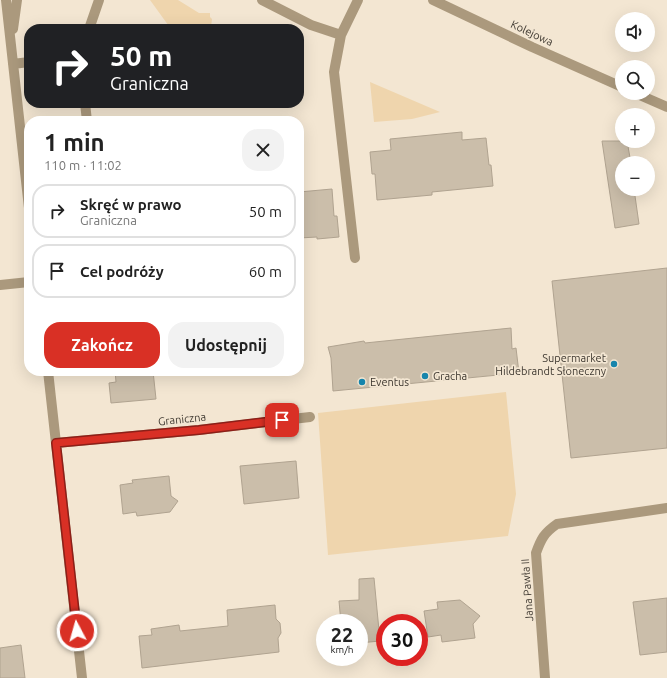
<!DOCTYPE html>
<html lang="pl">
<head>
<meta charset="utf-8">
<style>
  body { margin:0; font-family:Ubuntu,sans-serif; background:#f2f2f2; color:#222; height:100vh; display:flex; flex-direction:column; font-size:15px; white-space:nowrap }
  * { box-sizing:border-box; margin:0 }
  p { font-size:13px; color:#767676 }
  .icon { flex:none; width:22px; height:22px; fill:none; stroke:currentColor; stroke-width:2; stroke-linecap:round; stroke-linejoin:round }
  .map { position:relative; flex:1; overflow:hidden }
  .panel { position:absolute; left:24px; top:116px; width:280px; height:260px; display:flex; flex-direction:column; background:#fff; border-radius:16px; box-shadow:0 4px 16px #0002 }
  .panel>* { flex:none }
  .banner { position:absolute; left:24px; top:24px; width:280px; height:84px; border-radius:16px; box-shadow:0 4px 16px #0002; background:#202124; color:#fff; overflow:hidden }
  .controls { position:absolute; left:615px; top:12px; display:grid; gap:8px }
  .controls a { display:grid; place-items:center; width:40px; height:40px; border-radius:50%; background:#fff; box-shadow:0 4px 16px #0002; font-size:20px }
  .speed { position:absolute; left:316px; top:614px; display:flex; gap:8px; font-size:20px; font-weight:700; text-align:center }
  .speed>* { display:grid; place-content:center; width:52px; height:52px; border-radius:50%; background:#fff; box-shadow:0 4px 16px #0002; line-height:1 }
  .speed small { font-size:10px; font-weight:400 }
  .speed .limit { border:6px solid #d22; background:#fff; color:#111 }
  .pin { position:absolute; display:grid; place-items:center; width:34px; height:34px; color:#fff; margin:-17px; border-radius:8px; box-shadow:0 2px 6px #0006 }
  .me { position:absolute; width:44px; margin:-22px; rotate:354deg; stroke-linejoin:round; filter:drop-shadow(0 0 3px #0008) }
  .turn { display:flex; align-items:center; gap:14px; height:84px; padding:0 20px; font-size:18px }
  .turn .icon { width:52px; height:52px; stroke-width:2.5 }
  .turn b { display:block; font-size:28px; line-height:34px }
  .round { display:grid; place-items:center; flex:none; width:42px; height:42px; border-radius:16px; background:#f2f2f2 }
  .summary { display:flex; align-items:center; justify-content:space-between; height:68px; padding:0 20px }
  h1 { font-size:24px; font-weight:600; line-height:30px }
  .action { display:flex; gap:8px; margin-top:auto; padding:8px 20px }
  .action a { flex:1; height:46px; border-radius:16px; background:#d93025; color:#fff; font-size:16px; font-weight:600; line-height:46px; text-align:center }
  .action a+a { background:#f2f2f2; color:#222 }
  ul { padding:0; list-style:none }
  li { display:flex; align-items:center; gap:12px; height:54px; margin:0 8px 6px; padding:0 12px; border:2px solid #e0e0e0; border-radius:16px }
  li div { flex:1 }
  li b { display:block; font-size:15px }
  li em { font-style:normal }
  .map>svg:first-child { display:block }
</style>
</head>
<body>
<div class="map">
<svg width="667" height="678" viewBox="0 0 667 678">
  <rect width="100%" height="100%" fill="#f3e6d2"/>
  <path fill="#efd5ad" d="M 150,0 L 178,0 L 199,13 L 210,13 L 210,17 L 212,19 L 211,27 L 213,29 L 171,29 Z
    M 370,82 L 440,112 L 412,119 L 374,122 Z
    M 506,392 L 516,494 L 508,536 L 328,555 L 318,413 Z"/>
  <path fill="#cbbeaa" stroke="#b0a390" d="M 462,132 L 462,140 L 486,138 L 489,165 L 491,165 L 493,186 L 432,192 L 432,195 L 377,200 L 375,174 L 372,174 L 370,152 L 391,150 L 390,139 Z
    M 602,141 L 627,141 L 631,163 L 622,163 L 622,189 L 634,189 L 639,224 L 615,228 Z
    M 332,189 L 334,216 L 337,216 L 339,237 L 317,239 L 317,237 L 299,238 L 299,192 Z
    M 667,268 L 667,448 L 571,458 L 552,281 Z
    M 511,328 L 512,349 L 516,348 L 519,373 L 333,391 L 331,358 L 328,347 L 364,341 L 365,343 Z
    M 115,371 L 153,371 L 156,399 L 111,403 L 109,383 L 116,382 Z
    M 296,461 L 299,498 L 244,504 L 240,466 Z
    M 169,476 L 171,496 L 178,501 L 170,512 L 137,516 L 136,512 L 123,514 L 120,485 L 133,483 L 132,480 Z
    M 374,578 L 380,641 L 359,643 L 359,623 L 341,623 L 339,601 L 359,600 L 359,579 Z
    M 667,598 L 667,652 L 640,655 L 633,602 Z
    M 460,600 L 480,616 L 473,624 L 475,638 L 442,642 L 441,635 L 428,637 L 424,611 L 438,609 L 437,602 Z
    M 275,605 L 276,619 L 280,623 L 281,633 L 278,638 L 279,652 L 142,668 L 139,636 L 152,635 L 151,629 L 179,625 L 180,631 L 228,626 L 227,610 Z
    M 21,645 L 25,678 L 0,678 L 0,648 Z"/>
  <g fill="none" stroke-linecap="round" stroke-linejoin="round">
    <path stroke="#ab997d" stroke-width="10" d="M 6,0 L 29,208
      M 262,0 L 311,25 L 341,35
      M 433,0 L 532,47 L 622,87
      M 13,29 L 17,0
      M 89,29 L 99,0
      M 13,64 L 29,62
      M 635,93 L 667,107
      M 85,103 L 87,121
      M 355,258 L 334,72 L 341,35 L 358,0
      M 0,285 L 29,282
      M 48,371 L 82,678
      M 56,443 L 199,430 L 310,417
      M 545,678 L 536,553 C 541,539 544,533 557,524 L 667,508"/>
  </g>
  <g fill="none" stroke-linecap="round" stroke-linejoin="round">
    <defs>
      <path id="route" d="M 77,631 L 56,443 L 199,430 L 282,420"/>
    </defs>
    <use href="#route" stroke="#8d1f18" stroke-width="10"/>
    <use href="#route" stroke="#d93025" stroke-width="7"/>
  </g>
  <g fill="#1685ac" stroke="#f3e6d2" stroke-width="1.5">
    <circle cx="614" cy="364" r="4"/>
    <circle cx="425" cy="376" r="4"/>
    <circle cx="362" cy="382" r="4"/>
  </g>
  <g text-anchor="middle" stroke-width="3.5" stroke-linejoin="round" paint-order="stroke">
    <g font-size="11" fill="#3e3830" stroke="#f3e6d2">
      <text transform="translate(532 33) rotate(25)" y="4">Kolejowa</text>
      <text transform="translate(182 419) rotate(-6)" y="4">Graniczna</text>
      <text transform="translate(527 590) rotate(-94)" y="4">Jana Pawła II</text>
    </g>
    <g font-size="11" fill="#3e3830" stroke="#f3e6d2" text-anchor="start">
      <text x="606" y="362" text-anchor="end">Supermarket<tspan x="606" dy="13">Hildebrandt Słoneczny</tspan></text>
      <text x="433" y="380">Gracha</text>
      <text x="370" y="386">Eventus</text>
    </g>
  </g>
</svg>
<div class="controls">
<a><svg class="icon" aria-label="sound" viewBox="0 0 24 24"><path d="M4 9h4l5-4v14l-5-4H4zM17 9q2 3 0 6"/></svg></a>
<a><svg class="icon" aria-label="search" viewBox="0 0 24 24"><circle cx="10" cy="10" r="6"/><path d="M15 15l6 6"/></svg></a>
<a>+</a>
<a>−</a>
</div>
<div class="speed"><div>22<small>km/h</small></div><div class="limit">30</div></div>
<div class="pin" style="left:282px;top:420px;background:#d93025"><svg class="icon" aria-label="arrive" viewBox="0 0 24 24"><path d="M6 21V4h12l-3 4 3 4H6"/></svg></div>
<svg class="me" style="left:77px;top:631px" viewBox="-20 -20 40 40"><circle r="17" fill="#d93025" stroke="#fff" stroke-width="3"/><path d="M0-11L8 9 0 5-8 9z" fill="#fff"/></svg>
<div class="banner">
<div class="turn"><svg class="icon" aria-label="right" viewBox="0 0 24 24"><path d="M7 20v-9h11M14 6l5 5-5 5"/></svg><div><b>50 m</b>Graniczna</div></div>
</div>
<section class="panel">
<div class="summary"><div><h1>1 min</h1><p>110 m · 11:02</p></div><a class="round"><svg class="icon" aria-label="close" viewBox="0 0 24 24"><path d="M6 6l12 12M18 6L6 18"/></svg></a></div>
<ul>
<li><svg class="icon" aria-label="right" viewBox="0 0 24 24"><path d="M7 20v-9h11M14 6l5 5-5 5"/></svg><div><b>Skręć w prawo</b><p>Graniczna</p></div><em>50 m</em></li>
<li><svg class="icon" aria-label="arrive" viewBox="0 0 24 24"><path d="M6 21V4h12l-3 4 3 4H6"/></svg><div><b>Cel podróży</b></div><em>60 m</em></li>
</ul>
<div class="action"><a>Zakończ</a><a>Udostępnij</a></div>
</section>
</div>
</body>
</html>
